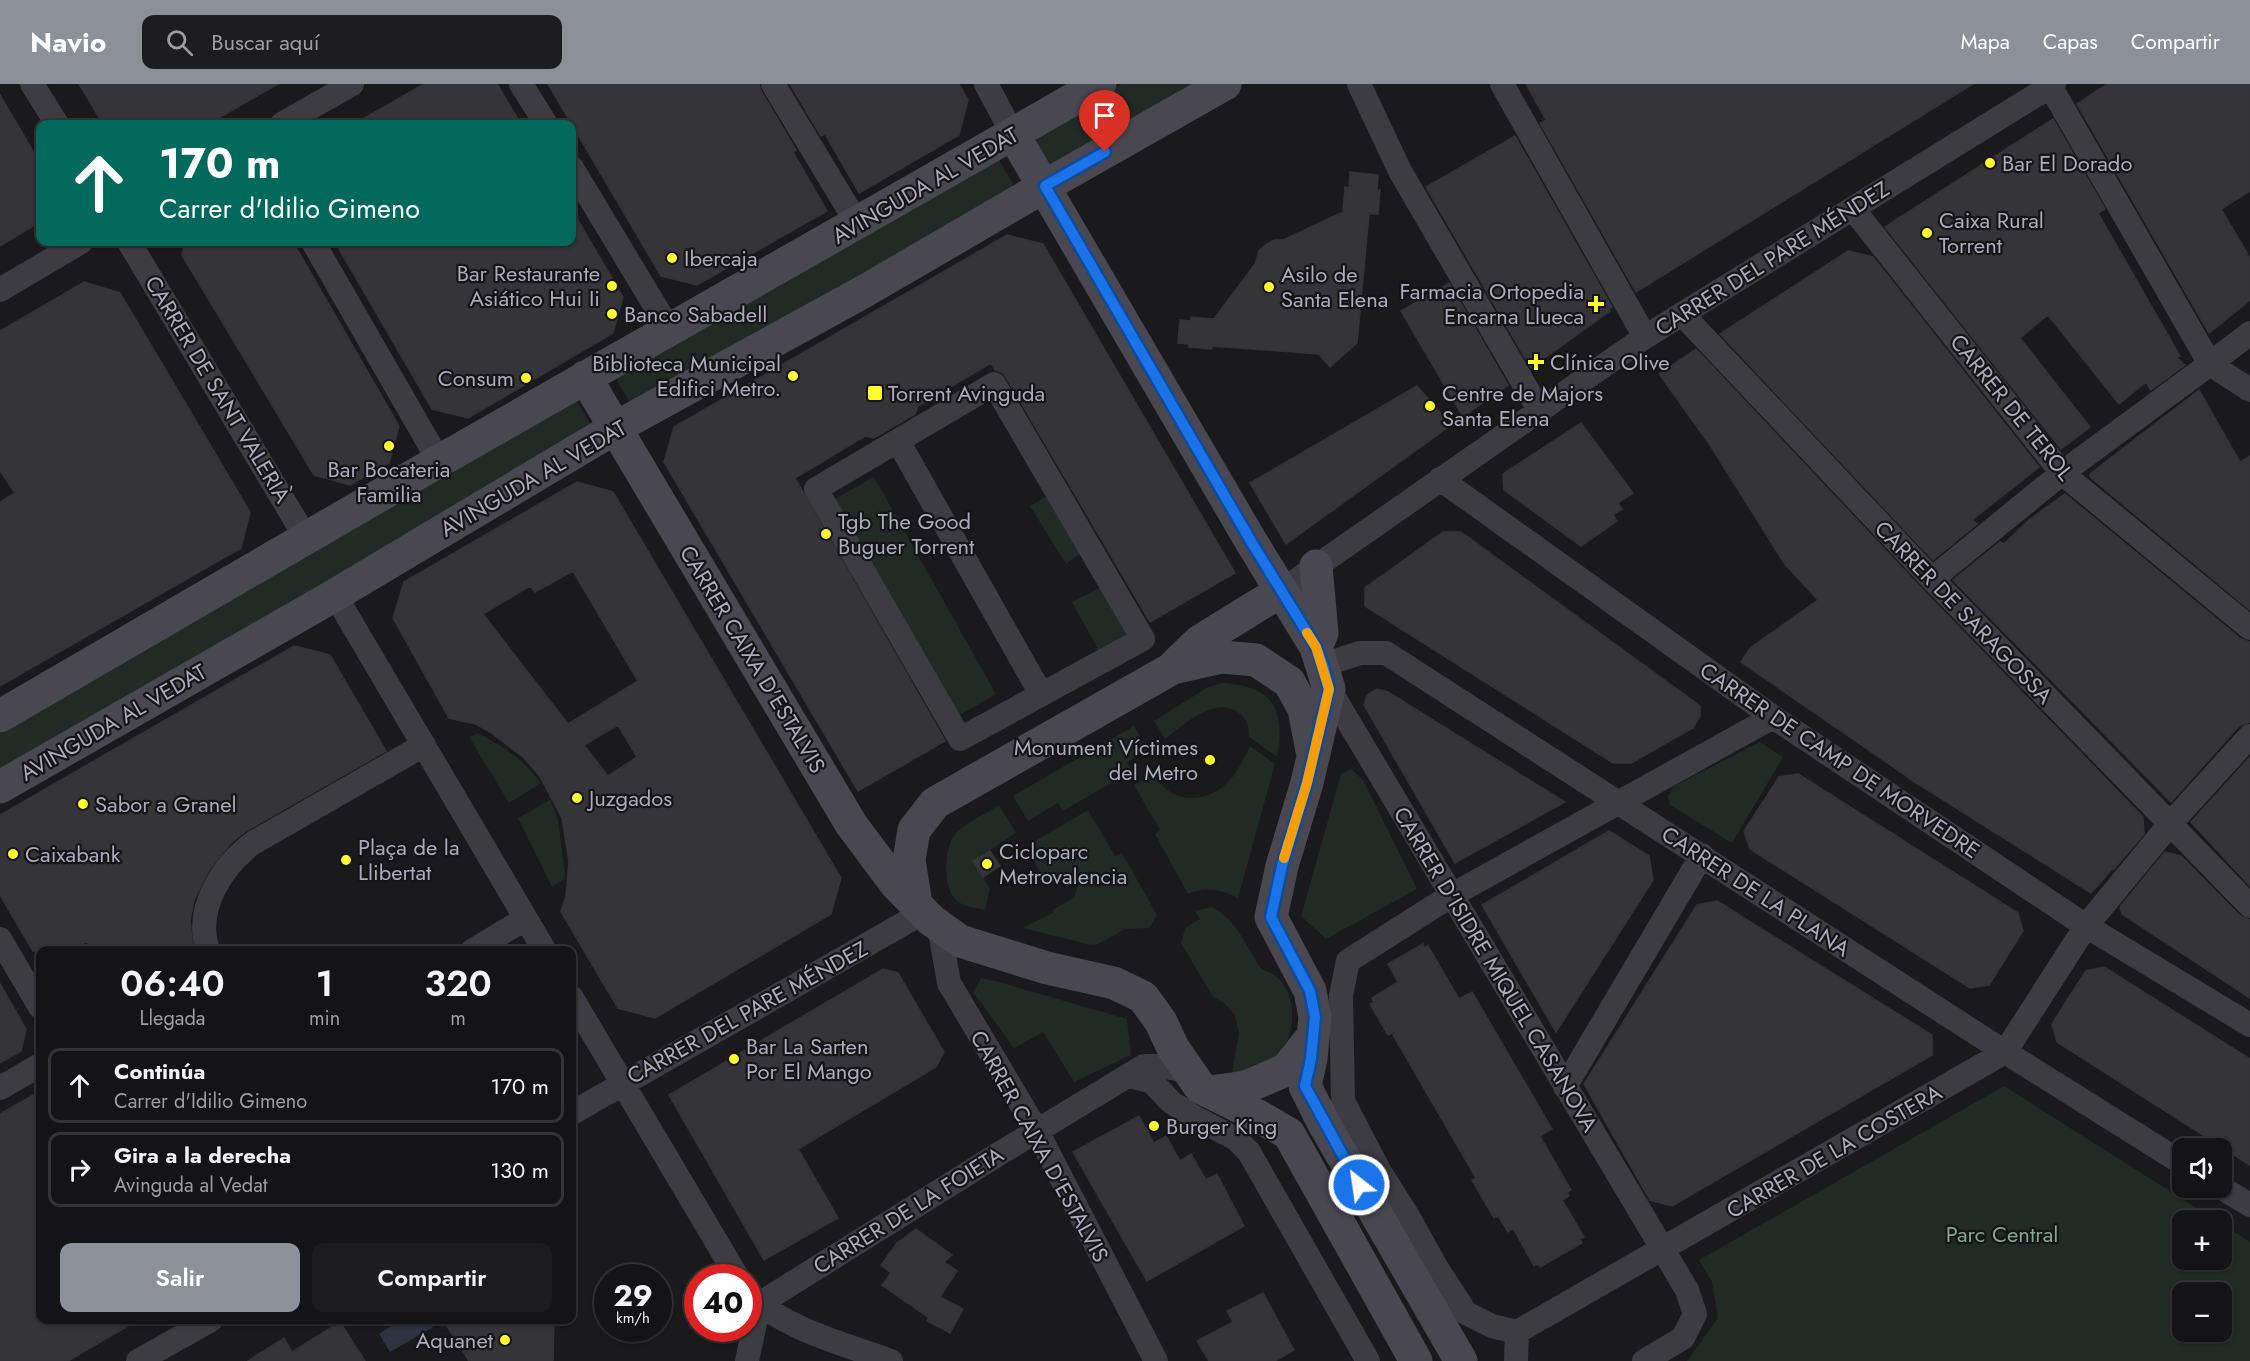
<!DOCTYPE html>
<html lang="es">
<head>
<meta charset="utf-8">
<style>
  body { margin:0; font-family:Jost,sans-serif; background:#1d1c1e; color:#f1f3f6; height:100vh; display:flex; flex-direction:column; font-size:22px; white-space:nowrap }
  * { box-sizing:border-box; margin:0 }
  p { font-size:20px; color:#9d9ea0 }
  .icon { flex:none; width:33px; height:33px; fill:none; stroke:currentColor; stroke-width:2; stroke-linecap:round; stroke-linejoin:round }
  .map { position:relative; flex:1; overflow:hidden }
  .side { position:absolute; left:36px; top:862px; width:540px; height:378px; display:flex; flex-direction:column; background:#141315; border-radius:12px; box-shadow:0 2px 4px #0004,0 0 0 2px #333234 }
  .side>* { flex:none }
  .banner { position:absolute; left:36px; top:36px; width:540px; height:126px; border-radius:12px; box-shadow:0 2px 4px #0004,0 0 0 2px #333234; background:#00695c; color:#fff; overflow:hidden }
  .fabs { position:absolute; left:2172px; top:1054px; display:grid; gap:12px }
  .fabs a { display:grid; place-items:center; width:60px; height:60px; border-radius:12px; background:#141315; box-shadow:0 2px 4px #0004,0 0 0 2px #333234; font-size:30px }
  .speed { position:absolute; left:594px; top:1180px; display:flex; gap:12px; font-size:30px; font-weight:700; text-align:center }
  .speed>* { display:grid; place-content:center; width:78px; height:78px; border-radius:50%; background:#141315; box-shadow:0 2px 4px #0004,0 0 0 2px #333234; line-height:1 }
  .speed small { font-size:15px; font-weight:400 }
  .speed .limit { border:9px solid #d22; background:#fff; color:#111 }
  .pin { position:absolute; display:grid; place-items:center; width:51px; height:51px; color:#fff; margin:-62px -26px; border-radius:50% 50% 50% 0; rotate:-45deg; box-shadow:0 0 6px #0007 }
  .pin .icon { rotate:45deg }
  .me { position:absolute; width:66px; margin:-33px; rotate:330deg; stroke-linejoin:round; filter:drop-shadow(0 0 4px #0008) }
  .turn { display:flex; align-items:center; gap:21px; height:126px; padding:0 24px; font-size:27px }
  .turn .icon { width:78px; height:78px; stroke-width:2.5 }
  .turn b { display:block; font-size:42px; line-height:51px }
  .eta { display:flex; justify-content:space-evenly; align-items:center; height:102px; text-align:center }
  .eta b { font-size:36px; font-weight:600; line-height:42px }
  .action { display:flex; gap:12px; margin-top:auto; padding:12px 24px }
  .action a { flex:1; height:69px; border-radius:12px; background:#8c9099; color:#fff; font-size:24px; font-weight:600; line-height:69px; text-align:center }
  .action a+a { background:#1d1c1e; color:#f1f3f6 }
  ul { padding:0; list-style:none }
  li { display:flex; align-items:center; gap:18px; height:75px; margin:0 12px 9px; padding:0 12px; border:3px solid #333234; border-radius:12px }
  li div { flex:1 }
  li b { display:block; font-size:22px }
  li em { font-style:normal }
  header { display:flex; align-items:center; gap:36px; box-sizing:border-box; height:84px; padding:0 30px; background:#8c9099; color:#fff }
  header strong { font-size:28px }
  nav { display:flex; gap:33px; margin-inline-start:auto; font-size:21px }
  .search { width:420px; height:54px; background:#1d1c1e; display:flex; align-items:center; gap:15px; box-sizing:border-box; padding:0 21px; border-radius:12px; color:#9d9ea0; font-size:22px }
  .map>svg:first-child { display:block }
</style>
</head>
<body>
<header>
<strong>Navio</strong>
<div class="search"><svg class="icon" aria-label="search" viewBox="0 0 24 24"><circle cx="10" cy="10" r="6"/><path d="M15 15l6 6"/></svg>Buscar aquí</div>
<nav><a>Mapa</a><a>Capas</a><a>Compartir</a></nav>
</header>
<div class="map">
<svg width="2250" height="1277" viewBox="0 0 2250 1277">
  <rect width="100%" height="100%" fill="#1a191c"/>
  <path fill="#212a25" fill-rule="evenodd" d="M 1121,0 L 1197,0 L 1051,81 C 1044,73 1033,58 1038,47 Z
    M 999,76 L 1013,100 L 1011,107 L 630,319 L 617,296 L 617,291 Z
    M 575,314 L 594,346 L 0,688 L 0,645 Z
    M 874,393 L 996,610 L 950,637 L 825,420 Z
    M 1049,411 L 1083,468 L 1066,480 L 1030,422 Z
    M 1103,502 L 1130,551 L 1099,567 L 1072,518 Z
    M 1222,599 C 1273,602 1286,625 1277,673 L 1249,653 C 1249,643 1248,636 1239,629 C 1215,611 1183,641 1165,655 L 1154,637 L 1208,603 Z
    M 1134,642 L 1148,666 L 1127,678 L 1132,687 L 1063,727 L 1058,719 L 1028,737 L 1013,712 Z
    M 478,649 C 506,665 521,673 541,699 L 509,719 L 469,653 Z
    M 1760,658 L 1783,673 L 1732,759 L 1670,721 L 1668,712 L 1674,702 Z
    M 1250,662 L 1275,680 L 1238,814 C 1220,805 1206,803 1188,810 L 1155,750 L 1160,746 L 1134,701 L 1153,690 C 1170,719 1204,722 1228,698 C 1238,688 1244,674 1250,662 Z
    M 1351,685 L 1363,696 L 1417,805 L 1326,855 L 1301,832 L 1341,690 Z
    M 550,716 L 558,736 L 565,790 L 564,795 L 552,803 L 518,734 Z
    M 999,721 L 1016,749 L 973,777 L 990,805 L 985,826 C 975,824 962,823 955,815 C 942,802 944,762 956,749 C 967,738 986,730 999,721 Z
    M 1088,726 L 1115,772 L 1122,769 L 1157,831 L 1149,844 L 1125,845 L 1098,860 L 1091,861 L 1022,844 L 1053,829 L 1052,826 L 1074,814 L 1078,801 C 1074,784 1056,789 1045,796 L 1027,766 L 1036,761 L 1035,757 Z
    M 1212,823 C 1233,835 1239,848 1251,868 C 1254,872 1257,880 1261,884 C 1265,888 1272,888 1277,893 C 1298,912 1297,954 1276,973 C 1264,983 1249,988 1235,994 L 1232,989 L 1239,950 L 1235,931 L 1224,919 L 1213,913 L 1181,859 L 1185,844 L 1200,835 L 1195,827 Z
    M 981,894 L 999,898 L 1127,935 L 1131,971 L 1074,998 L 1043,948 L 1014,964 L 973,908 Z
    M 2004,1002 L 2217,1137 L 2182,1137 L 2182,1176 L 2222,1176 L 2222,1140 L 2250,1158 L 2250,1277 L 1687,1277 L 1718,1234 L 1712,1198 L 1699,1176 ZM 2182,1209 L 2222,1209 L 2222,1248 L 2182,1248 Z"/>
  <path fill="#2e3241" d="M 401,1236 L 429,1236 L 433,1243 L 390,1268 L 379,1250 Z"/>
  <path fill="#353438" stroke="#353338" stroke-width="1.5" fill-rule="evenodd" d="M 79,0 L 278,0 L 208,40 L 103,40 Z
    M 424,0 L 497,0 L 521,40 L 354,40 Z
    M 548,0 L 759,0 L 761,7 L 796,66 L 793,68 L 827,127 L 697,201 L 661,192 Z
    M 790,0 L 959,0 L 968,16 L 959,51 L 859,109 L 825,50 L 821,52 Z
    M 1526,0 L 1973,0 L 1636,208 L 1540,39 L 1546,36 Z
    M 2107,0 L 2250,0 L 2250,107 L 2221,125 L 2250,174 L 2250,216 L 2209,249 L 2077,20 Z
    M 0,11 L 40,79 L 40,138 L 0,162 Z
    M 2053,35 L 2105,125 L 2098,129 L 2180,272 L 2177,274 L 2185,281 L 2151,306 L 2146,298 L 2119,320 L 2048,231 L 2020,254 L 2090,343 L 2061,365 L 1885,143 Z
    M 1515,52 L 1612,223 L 1609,225 L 1610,227 L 1531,284 L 1426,103 Z
    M 1350,88 L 1378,91 L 1377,106 L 1380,106 L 1378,130 L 1369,130 L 1357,259 L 1330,283 L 1319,270 L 1212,262 L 1212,265 L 1189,263 L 1189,260 L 1178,259 L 1180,236 L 1191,237 L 1191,233 L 1214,235 L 1255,180 L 1259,167 L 1265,161 L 1274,156 L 1283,156 L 1343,128 L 1345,103 L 1349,104 Z
    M 572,126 L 623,213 L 613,249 L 468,334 L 432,325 L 335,158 L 572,158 Z
    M 1007,151 L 1043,160 L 1235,489 L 1150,538 L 1006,293 L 1002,288 L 995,286 L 991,279 L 918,322 L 915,330 L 874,354 L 865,352 L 795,394 L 945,657 L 858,707 L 664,378 L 674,343 Z
    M 185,158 L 293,158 L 399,342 L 389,379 L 350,401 L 314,391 L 182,171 Z
    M 1848,167 L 1873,173 L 2039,383 L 1972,436 L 1977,440 L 1933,476 L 1720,250 Z
    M 84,198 L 120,209 L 250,428 L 241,464 L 0,602 L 0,418 L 15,409 L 0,387 L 0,247 Z
    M 1449,199 L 1508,301 L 1463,333 L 1401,227 Z
    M 1696,265 L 1922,505 L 2143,733 L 2144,750 L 2114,785 L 2114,783 L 2091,809 L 1915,698 L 1741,578 L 1750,564 L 1818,516 L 1784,479 L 1710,361 L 1659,290 Z
    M 1417,302 L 1451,341 L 1286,460 L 1250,399 Z
    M 2199,306 L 2240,378 L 2250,372 L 2250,526 L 2090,393 L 2090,390 L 2104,379 Z
    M 1581,339 L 1633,409 L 1618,419 L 1622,425 L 1613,431 L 1617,437 L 1581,462 L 1504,406 L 1503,390 Z
    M 577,398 L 613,408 L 841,794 L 831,830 L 655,934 L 618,924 L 561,828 L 566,812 L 569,778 L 562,734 L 539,691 L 523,673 L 490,648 L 476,640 L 449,634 L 393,534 L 404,498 ZM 573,487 L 638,597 L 568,640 L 483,530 L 530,502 L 535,508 ZM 618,641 L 637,673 L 608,692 L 584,661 Z
    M 2065,410 L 2241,555 L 2250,558 L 2250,638 L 2239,642 L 2171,718 L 1953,496 L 2000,458 L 2004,460 L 2030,435 Z
    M 1443,448 L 1461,448 L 1700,622 L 1700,632 L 1693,644 L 1631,679 L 1613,679 L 1365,522 L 1365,504 Z
    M 294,562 L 330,571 L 386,667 L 246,747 L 231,759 L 209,786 L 194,816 L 190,836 L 193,867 L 92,867 L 87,857 L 70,867 L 33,867 L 0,811 L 0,731 Z
    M 1377,605 L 1388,608 L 1565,718 L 1455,779 L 1364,621 L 1367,611 Z
    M 2250,673 L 2250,802 L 2191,738 Z
    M 1798,690 L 2018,829 L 2023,847 L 1989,901 L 1970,904 L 1750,765 L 1744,747 L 1779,693 Z
    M 1609,747 L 1649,772 L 1653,796 L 1556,948 L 1482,821 Z
    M 990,767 L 1000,782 L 983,793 L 973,777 Z
    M 2165,768 L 2181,772 L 2240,832 L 2250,836 L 2250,914 L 2122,830 L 2120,823 Z
    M 1717,817 L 1932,951 L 1932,971 L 1672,1122 L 1650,1116 L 1584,1000 L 1697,821 Z
    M 1423,860 L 1424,864 L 1428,862 L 1459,915 L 1472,908 L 1552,1045 L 1540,1052 L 1571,1106 L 1567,1108 L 1569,1112 L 1562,1116 L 1584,1153 L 1580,1155 L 1582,1159 L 1540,1183 L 1538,1180 L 1534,1182 L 1513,1144 L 1508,1148 L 1498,1132 L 1494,1134 L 1472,1096 L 1476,1094 L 1392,949 L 1388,951 L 1370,920 L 1374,918 L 1372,914 L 1398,898 L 1388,880 Z
    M 2104,883 L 2250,975 L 2250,1081 L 2057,958 L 2052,940 L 2067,916 L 2086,887 Z
    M 883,885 L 898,889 L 944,968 L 936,983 L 798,1065 L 838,1134 L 764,1176 L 669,1011 Z
    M 0,900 L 26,945 L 21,967 L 0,979 Z
    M 40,1007 L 40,1236 L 138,1236 L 68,1277 L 0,1277 L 0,1030 Z
    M 1139,1032 L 1154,1059 L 1166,1052 L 1180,1077 L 1191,1070 L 1206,1096 L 1217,1090 L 1244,1142 L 1147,1197 L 1073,1068 Z
    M 916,1145 L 952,1171 L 944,1178 L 957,1187 L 940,1213 L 963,1225 L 950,1249 L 927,1237 L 929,1234 L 882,1201 L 891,1189 L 881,1181 L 897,1159 Z
    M 1263,1209 L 1294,1266 L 1275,1277 L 1209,1277 L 1197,1257 L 1233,1238 L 1227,1227 Z
    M 443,1236 L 554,1236 L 553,1277 L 469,1277 Z
    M 340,1238 L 365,1277 L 248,1277 L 284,1254 L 292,1268 Z"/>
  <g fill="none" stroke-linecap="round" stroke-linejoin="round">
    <path stroke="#3d3c43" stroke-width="24" d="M 32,0 L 57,40
      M 521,0 L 546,40
      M 773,0 L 857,139
      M 986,0 L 1013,50
      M 1359,0 L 1400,87 L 1539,326
      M 1502,0 L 1645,253
      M 2049,0 L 2210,280 L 2250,306
      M 282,40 L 352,0
      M 572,84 L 669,245
      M 1853,125 L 2062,389 L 2250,544
      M 129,158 L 306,454
      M 313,158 L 439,377
      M 0,206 L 81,158
      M 1682,230 L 1932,495 L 2250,822
      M 994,300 L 1143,555 L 960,655 L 816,405 Z
      M 898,357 L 1041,610
      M 1440,395 L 1773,633 L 2086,842 L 2250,941
      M 1932,495 L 2062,389 L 2210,280 L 2250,249
      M 1281,507 L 1645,253 L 2054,0
      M 335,511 L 545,867
      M 1323,581 L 1360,569 L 1386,569 L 2005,968 L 2182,1079
      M 1329,605 L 1687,1206 L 1695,1230 L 1683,1254 L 1644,1277
      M 939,842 L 949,899 L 1037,1047 L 1156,1277
      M 0,855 L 40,923
      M 208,867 C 194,826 221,783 253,759 L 424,661
      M 472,867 L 525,835
      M 572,914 L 738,1194
      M 1129,992 L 1152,998 L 1171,1018 L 1196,1034 L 1236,1055 L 1249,1068 L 1368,1277
      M 1565,1003 L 1702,771
      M 0,1004 L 40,981
      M 572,1029 L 924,828
      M 2222,1104 L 2250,1121
      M 750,1209 C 777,1243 850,1262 891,1277
      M 759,1220 L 997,1071 L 1144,982 L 1158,982 L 1189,987
      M 1517,1248 L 2005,968 L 2086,842 L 2170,740 L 2250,652
      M 1517,1248 L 1492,1242 L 1466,1229 L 1438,1186 L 1409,1134 L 1380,1088 L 1343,1017 L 1341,911 L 1348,877 L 1452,811 L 1773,633
      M 138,1277 L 211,1236
      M 747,1277 L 759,1220
      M 1516,1277 L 1517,1248"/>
    <path stroke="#494851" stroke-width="33" d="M 1013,50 L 1252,459 L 1316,563 L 1329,605 L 1307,699 L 1282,782 L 1271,833 L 1310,907 L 1315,933 L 1311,975 L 1305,1002 L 1324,1040 L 1461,1277
      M 585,293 L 851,740 L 895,799 L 931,836 L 960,857 L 1047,884 L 1114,899 L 1143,913 L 1161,938 L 1173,964 L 1200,1003 L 1260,1033 L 1289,1050 L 1416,1277
      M 1316,563 L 1322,549 L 1316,482
      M 1175,581 L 1200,557 L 1281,507
      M 0,632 L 413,392 L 1100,0
      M 0,703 L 335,511 L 615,344 L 863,208 L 1045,102 L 1225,0
      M 916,820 L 909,776 L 914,746 L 935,719 L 1173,584 L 1222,573 L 1256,576 L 1289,598 L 1304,625 L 1312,666
      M 1210,1008 L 1246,1003 L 1286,986 L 1312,953"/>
  </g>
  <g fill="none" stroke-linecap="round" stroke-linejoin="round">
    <defs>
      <path id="route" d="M 1105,68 L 1045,102 L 1252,459 L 1316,563 L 1323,581 L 1329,605 L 1307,699 L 1282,782 L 1271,833 L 1310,907 L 1315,933 L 1311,975 L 1305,1002 L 1359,1101"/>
    </defs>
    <use href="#route" stroke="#114b97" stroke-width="15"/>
    <use href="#route" stroke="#1a73e8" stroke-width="10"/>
    <path stroke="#f59e0b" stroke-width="10" d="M 1284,774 L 1307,699 L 1329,605 L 1316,563 L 1307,549"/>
  </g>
  <g fill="#fefc2f" stroke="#151417" stroke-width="2">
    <circle cx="1990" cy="79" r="6"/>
    <circle cx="1927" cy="149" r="6"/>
    <circle cx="672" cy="174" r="6"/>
    <circle cx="612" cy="202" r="6"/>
    <circle cx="1269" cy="203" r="6"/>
    <path d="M1593 211h6v6h6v6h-6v6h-6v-6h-6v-6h6z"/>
    <circle cx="612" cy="230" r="6"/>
    <path d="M1533 269h6v6h6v6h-6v6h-6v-6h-6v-6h6z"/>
    <circle cx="793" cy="292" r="6"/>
    <circle cx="526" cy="294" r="6"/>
    <rect x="867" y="301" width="16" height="16" rx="3"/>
    <circle cx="1430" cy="322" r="6"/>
    <circle cx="389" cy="362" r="6"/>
    <circle cx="826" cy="450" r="6"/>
    <circle cx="1210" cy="676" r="6"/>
    <circle cx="577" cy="714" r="6"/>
    <circle cx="83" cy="720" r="6"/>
    <circle cx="13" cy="770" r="6"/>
    <circle cx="346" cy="776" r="6"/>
    <circle cx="987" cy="780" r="6"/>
    <circle cx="734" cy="975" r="6"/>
    <circle cx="1154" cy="1042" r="6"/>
    <circle cx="505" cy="1256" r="6"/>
  </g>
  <g text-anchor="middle" stroke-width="4.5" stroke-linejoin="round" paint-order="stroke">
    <g font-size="22" fill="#ababbc" stroke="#151417" text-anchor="start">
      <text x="2002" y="87">Bar El Dorado</text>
      <text x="1939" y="144">Caixa Rural<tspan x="1939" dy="25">Torrent</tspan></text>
      <text x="684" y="182">Ibercaja</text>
      <text x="600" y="197" text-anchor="end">Bar Restaurante<tspan x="600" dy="25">Asiático Hui Ii</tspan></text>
      <text x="1281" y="198">Asilo de<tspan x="1281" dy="25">Santa Elena</tspan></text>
      <text x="1584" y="215" text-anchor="end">Farmacia Ortopedia<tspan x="1584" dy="25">Encarna Llueca</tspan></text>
      <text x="624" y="238">Banco Sabadell</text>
      <text x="1550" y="286">Clínica Olive</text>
      <text x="781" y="287" text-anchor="end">Biblioteca Municipal<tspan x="781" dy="25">Edifici Metro.</tspan></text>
      <text x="514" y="302" text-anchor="end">Consum</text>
      <text x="888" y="317">Torrent Avinguda</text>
      <text x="1442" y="317">Centre de Majors<tspan x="1442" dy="25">Santa Elena</tspan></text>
      <text x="389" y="393" text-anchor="middle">Bar Bocateria<tspan x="389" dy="25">Familia</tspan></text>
      <text x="838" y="445">Tgb The Good<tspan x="838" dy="25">Buguer Torrent</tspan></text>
      <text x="1198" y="671" text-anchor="end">Monument Víctimes<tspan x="1198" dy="25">del Metro</tspan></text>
      <text x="589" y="722">Juzgados</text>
      <text x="95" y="728">Sabor a Granel</text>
      <text x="358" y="771">Plaça de la<tspan x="358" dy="25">Llibertat</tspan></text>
      <text x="999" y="775">Cicloparc<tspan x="999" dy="25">Metrovalencia</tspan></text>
      <text x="25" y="778">Caixabank</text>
      <text x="746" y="970">Bar La Sarten<tspan x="746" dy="25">Por El Mango</tspan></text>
      <text x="1166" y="1050">Burger King</text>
      <text x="493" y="1264" text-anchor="end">Aquanet</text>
    </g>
    <g font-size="22" fill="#ababbc" stroke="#151417">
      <text transform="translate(925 101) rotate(-30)" y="8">AVINGUDA AL VEDAT</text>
      <text transform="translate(1772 174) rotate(-32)" y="8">CARRER DEL PARE MÉNDEZ</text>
      <text transform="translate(218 305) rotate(59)" y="8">CARRER DE SANT VALERIÀ</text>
      <text transform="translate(2012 323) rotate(51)" y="8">CARRER DE TEROL</text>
      <text transform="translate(533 394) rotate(-30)" y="8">AVINGUDA AL VEDAT</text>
      <text transform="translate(1964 528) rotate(46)" y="8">CARRER DE SARAGOSSA</text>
      <text transform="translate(753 575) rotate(59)" y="8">CARRER CAIXA D'ESTALVIS</text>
      <text transform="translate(113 638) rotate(-30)" y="8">AVINGUDA AL VEDAT</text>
      <text transform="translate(1840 676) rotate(34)" y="8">CARRER DE CAMP DE MORVEDRE</text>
      <text transform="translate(1756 807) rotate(33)" y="8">CARRER DE LA PLANA</text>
      <text transform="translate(1496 885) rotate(59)" y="8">CARRER D'ISIDRE MIQUEL CASANOVA</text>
      <text transform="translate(747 928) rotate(-29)" y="8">CARRER DEL PARE MÉNDEZ</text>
      <text transform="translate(1040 1062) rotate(61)" y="8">CARRER CAIXA D'ESTALVIS</text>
      <text transform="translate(1834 1067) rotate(-30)" y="8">CARRER DE LA COSTERA</text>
      <text transform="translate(908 1126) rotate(-32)" y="8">CARRER DE LA FOIETA</text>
    </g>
    <g font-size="22" fill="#81a890" stroke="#151417">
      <text x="2002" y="1158">Parc Central</text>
    </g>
  </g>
</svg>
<div class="fabs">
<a><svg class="icon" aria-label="sound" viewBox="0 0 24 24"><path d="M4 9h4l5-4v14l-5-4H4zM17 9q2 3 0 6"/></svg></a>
<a>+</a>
<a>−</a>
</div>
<div class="speed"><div>29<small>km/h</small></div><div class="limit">40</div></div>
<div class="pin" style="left:1105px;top:68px;background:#d93025"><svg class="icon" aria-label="arrive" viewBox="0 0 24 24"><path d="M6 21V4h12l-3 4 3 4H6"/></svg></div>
<svg class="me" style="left:1359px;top:1101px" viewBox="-20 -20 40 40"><circle r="17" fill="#1a73e8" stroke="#fff" stroke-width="3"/><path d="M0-11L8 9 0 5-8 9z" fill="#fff"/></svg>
<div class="banner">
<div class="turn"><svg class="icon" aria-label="ahead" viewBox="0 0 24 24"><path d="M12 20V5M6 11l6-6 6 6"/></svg><div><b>170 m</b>Carrer d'Idilio Gimeno</div></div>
</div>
<section class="side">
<div class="eta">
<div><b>06:40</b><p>Llegada</p></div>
<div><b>1</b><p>min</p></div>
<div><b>320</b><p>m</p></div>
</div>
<ul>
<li><svg class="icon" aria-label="ahead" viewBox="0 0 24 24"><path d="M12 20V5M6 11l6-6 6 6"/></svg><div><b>Continúa</b><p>Carrer d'Idilio Gimeno</p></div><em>170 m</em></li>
<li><svg class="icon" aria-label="right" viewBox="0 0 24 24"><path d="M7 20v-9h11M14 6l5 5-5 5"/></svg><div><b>Gira a la derecha</b><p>Avinguda al Vedat</p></div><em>130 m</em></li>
</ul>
<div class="action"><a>Salir</a><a>Compartir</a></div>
</section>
</div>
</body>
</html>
